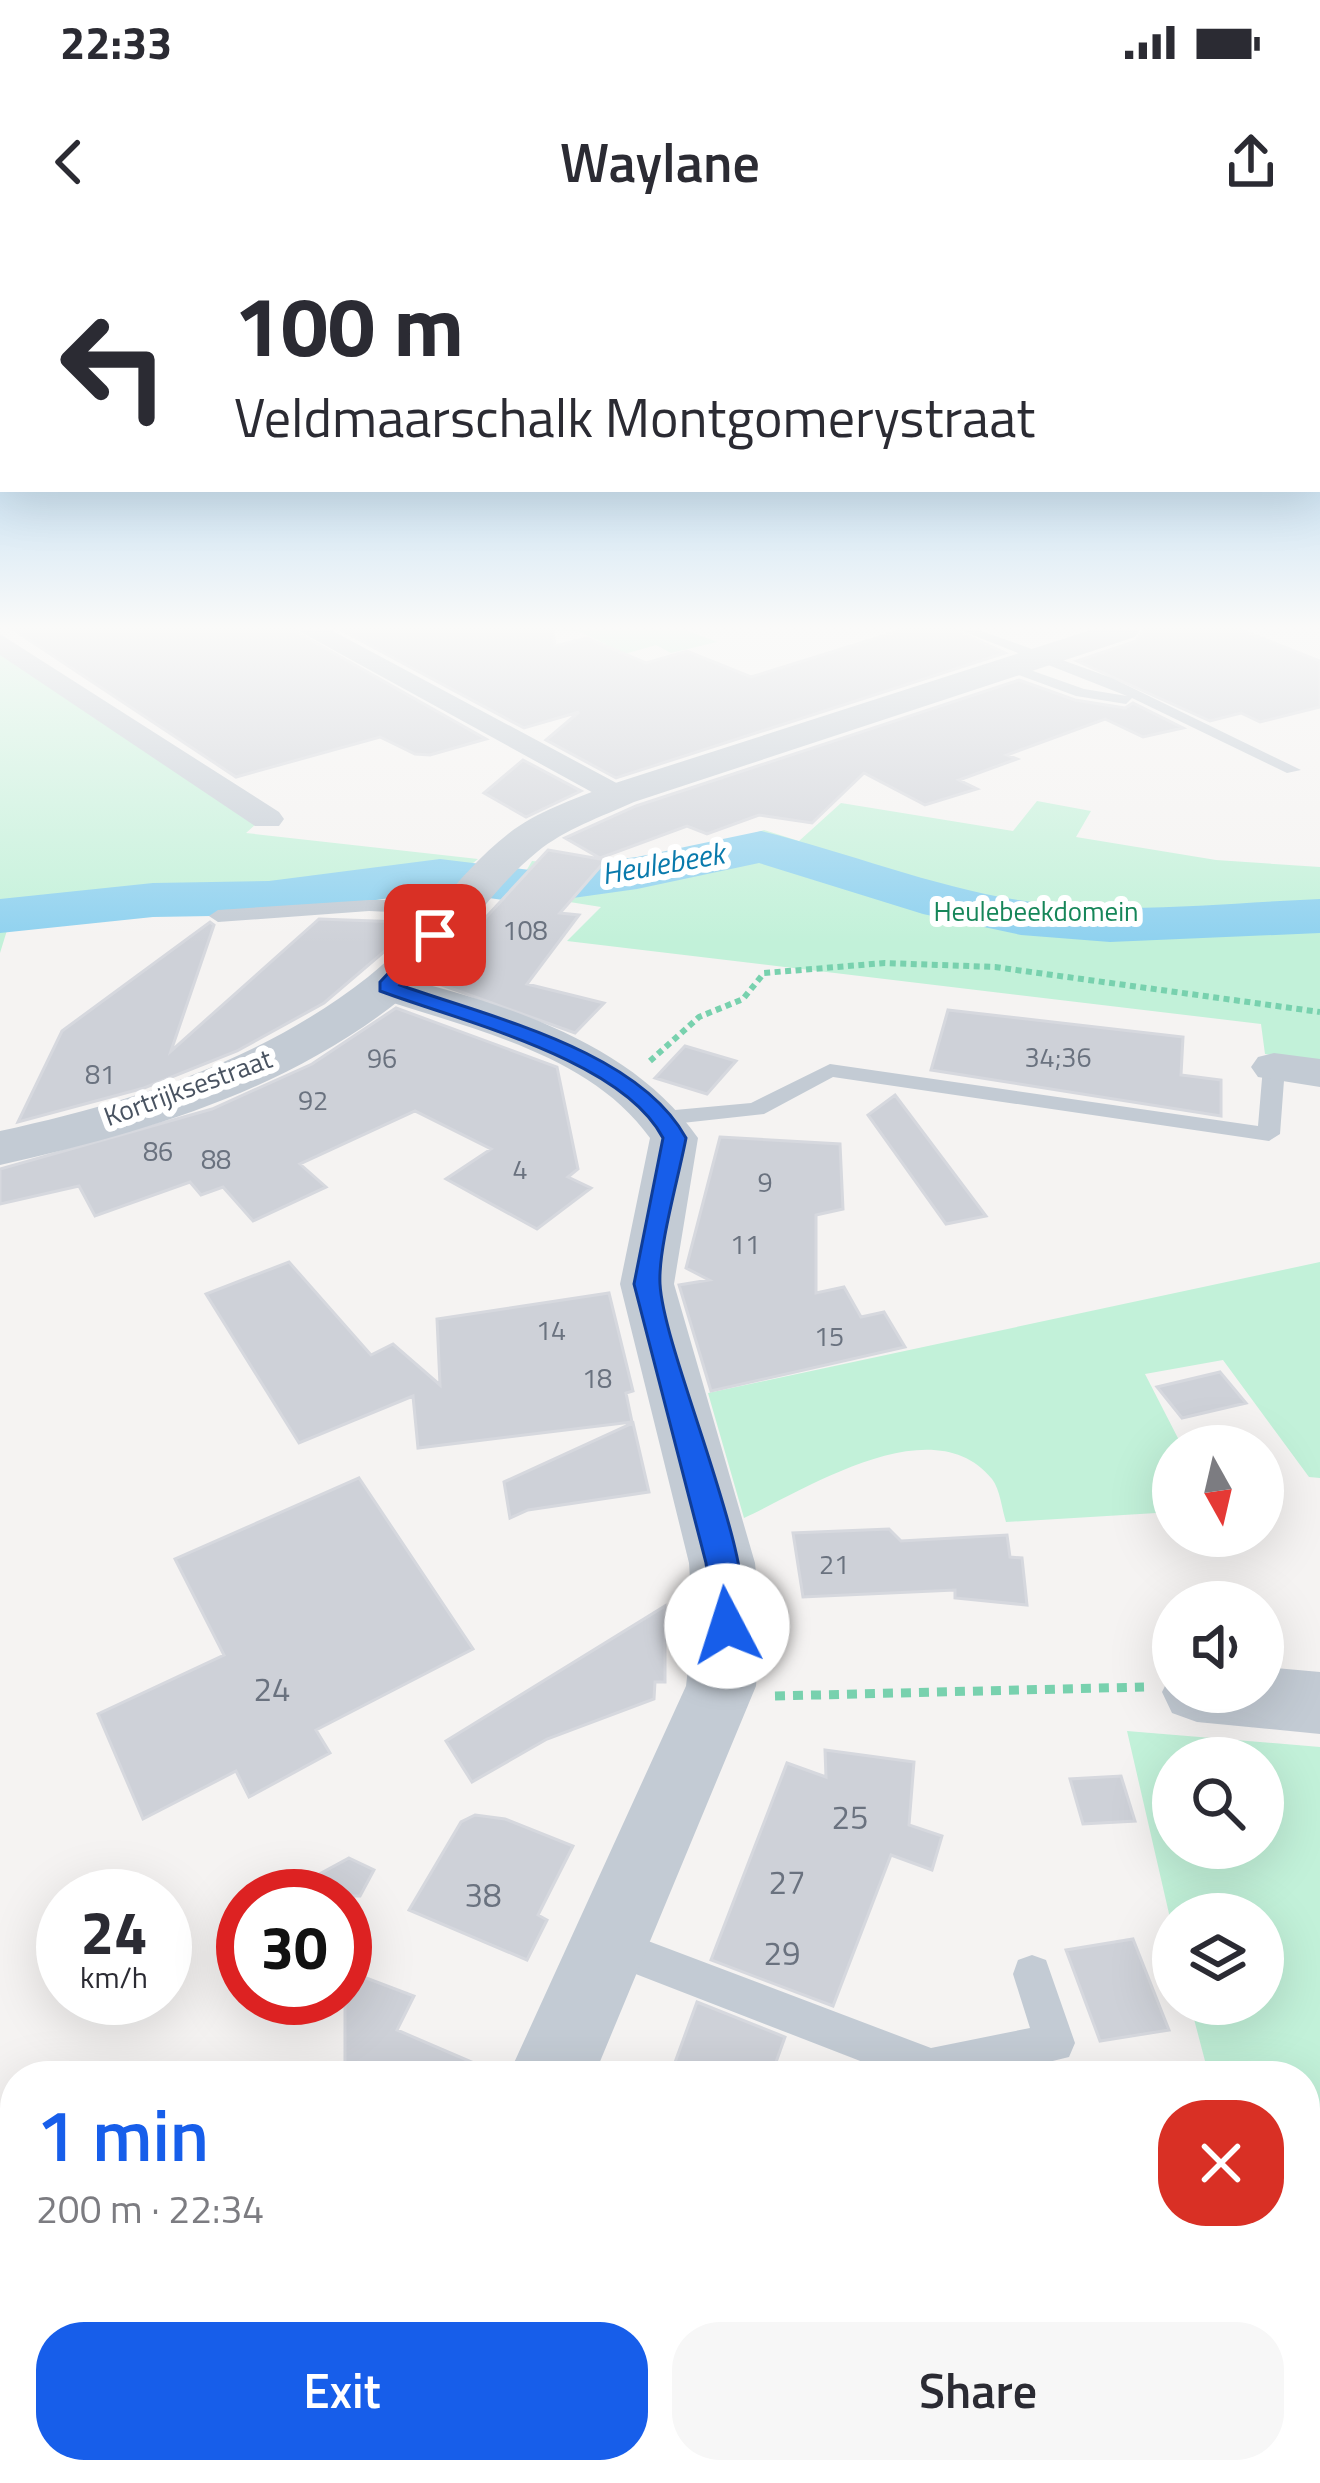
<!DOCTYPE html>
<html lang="en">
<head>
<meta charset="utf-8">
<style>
  body { margin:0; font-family:"Titillium Web",sans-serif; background:#f7f7f7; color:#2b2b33; height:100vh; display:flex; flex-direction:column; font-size:45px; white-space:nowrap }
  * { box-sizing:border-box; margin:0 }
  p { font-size:39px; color:#7c7c81 }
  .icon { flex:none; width:66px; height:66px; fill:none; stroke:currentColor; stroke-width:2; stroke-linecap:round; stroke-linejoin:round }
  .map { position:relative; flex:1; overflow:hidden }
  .details { position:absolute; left:0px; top:1821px; width:1320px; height:423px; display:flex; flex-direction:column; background:#fff; border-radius:48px 48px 0 0; box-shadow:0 12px 48px #0002 }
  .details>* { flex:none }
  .guide { position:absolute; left:0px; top:0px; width:1320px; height:252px; box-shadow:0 12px 48px #0002; background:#fff; color:#2b2b33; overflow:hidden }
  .needle { width:78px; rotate:172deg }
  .buttons { position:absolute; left:1152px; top:1185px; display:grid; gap:24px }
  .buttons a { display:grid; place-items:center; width:132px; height:132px; border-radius:50%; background:#fff; box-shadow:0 12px 48px #0002; font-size:60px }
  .speed { position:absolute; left:36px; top:1629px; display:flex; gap:24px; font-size:60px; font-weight:700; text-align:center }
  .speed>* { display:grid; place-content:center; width:156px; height:156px; border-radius:50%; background:#fff; box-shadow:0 12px 48px #0002; line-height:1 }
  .speed small { font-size:30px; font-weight:400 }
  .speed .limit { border:18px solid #d22; background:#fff; color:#111 }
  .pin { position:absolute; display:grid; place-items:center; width:102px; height:102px; color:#fff; margin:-51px; border-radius:24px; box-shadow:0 6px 18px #0006 }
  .me { position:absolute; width:132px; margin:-66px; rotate:355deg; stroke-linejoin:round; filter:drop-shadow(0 0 9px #0008) }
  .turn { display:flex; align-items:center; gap:42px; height:252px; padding:0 36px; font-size:54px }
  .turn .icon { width:156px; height:156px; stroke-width:2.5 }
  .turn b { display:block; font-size:84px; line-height:102px }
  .round { display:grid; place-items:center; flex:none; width:126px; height:126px; border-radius:48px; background:#f7f7f7 }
  .overview { display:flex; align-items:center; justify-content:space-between; height:204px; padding:0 36px }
  h1 { font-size:72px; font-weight:600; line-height:90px; color:#175eea }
  .button { display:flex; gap:24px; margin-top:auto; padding:24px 36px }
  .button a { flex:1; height:138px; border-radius:48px; background:#175eea; color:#fff; font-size:48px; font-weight:600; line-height:138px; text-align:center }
  .button a+a { background:#f7f7f7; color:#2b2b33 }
  .status { display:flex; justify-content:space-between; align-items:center; height:84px; padding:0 60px; background:#fff; direction:ltr }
  .status svg { height:33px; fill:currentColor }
  header { display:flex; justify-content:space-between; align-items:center; height:156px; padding:0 36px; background:#fff; font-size:54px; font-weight:600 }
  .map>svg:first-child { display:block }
</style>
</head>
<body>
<div class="status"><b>22:33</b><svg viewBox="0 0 49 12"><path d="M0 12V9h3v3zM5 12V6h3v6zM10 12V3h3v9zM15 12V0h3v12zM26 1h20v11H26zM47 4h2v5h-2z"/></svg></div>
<header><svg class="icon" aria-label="back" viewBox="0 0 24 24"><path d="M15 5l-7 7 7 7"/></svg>Waylane<svg class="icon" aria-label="share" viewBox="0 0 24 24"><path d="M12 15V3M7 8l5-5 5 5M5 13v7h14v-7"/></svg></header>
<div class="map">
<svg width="1320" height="2243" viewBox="0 0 1320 2243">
  <rect width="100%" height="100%" fill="#f5f3f2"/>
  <path fill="#c2f1d9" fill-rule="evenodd" d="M 554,390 L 686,390 L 717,402 L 671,413 L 656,405 L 614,417 L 594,409 L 606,404 L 578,391 Z
    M 0,412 L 256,584 L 246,593 L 478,619 L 467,628 L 279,652 L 150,652 L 0,666 Z
    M 1037,561 L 1091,571 L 1076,597 L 1216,620 L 1320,627 L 1320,822 L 1265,814 L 1261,784 L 567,701 L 601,667 L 513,653 L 532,621 L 638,631 L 764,590 L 799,601 L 841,563 L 1013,591 Z
    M 452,644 L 444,652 L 278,670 L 192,669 L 8,687 L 0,713 L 0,680 Z
    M 1320,1022 L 1320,1238 L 1309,1237 L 1223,1120 L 1145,1134 L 1182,1206 L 1173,1206 L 1173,1272 L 1006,1282 C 1002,1270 1000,1249 992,1239 C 933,1166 807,1249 744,1278 L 708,1153 Z
    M 1127,1491 L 1320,1507 L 1320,2193 L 1305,2203 L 1305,1836 L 1209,1836 L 1190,1764 L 1263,1764 L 1263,1674 L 1173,1674 L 1173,1691 ZM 1173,1518 L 1263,1518 L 1263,1608 L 1173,1608 Z"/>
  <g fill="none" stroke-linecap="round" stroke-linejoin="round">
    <path fill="#8ed1ef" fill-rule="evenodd" d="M 761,591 C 847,612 930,646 1018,660 C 1117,676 1221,663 1320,659 L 1320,693 L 1110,702 L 1021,695 L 923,674 L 759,623 L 637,649 L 530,664 L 440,651 L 269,675 L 153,677 L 0,693 L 0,659 L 153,643 L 269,641 L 440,619 L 530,630 L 637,617 Z"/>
  </g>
  <path fill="#ced1d8" stroke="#d6d8de" stroke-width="3" d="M 14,390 L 293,390 L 486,499 L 430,515 L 415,514 L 380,497 L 236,537 Z
    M 341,390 L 553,390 L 555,406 L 587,398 L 646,423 L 687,411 L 751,437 L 902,390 L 956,390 L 1005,413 L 616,538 L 546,500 L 579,472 L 524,488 Z
    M 1144,390 L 1241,390 L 1320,421 L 1320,467 L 1260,482 L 1241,473 L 1210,481 L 1077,421 L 1136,401 Z
    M 1019,440 L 1075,460 L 1125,468 L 1133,463 L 1183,488 L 1143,497 L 1105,479 L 1007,515 L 1017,519 L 959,540 L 977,549 L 925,565 L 864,533 L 812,583 L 759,575 L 707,594 L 687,586 L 600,618 L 565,598 L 636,566 Z
    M 523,520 L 581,551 L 526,577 L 484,553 Z
    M 548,610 L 606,620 L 560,673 L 579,675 L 527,744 L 604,763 L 575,793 L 428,740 Z
    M 319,679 L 401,682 L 398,686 L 413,687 L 324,763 L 237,811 L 144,848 L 18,882 L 62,791 L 210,682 L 214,685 L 171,811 Z
    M 396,768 L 557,827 L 578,929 L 568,937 L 591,948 L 537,989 L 446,939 L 491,909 L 415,871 L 300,924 L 326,947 L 253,981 L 223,947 L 201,955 L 190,942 L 95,976 L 79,946 L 0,964 L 0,929 L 212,869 L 312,824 Z
    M 948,770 L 1183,797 L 1181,835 L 1221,840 L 1221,876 L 931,830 Z
    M 685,806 L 736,821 L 707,854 L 655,838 Z
    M 895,855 L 986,976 L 946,984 L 868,875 Z
    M 720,897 L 840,904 L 843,969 L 816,975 L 816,1053 L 844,1047 L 861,1077 L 884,1072 L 905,1107 L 711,1151 L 679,1045 L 709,1040 L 686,1028 Z
    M 289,1022 L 371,1115 L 393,1104 L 440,1145 L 437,1079 L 609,1053 L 633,1151 L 626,1153 L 632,1182 L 418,1208 L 413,1156 L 299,1203 L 206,1054 Z
    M 1220,1132 L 1246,1163 L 1182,1178 L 1157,1147 Z
    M 633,1183 L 649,1252 L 528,1270 L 510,1278 L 504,1242 Z
    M 359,1238 L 473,1409 L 316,1490 L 330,1513 L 249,1557 L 236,1531 L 143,1579 L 98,1474 L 224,1415 L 175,1319 Z
    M 889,1289 L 901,1301 L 1007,1295 L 1010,1317 L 1022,1318 L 1027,1365 L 955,1358 L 955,1350 L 803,1357 L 793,1293 Z
    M 665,1366 L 665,1442 L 655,1442 L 654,1459 L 547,1499 L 472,1542 L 446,1501 Z
    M 825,1510 L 914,1522 L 909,1585 L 942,1596 L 932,1630 L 891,1615 L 833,1766 L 711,1720 L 787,1523 L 826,1537 Z
    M 1121,1536 L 1135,1581 L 1083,1584 L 1070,1539 Z
    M 475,1575 L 505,1579 L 573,1606 L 538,1675 L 547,1680 L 527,1720 L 409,1670 L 461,1582 Z
    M 349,1618 L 374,1630 L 360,1656 L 279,1656 Z
    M 1133,1699 L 1169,1790 L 1100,1801 L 1066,1710 Z
    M 345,1730 L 414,1756 L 397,1790 L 504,1836 L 345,1836 Z
    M 697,1762 L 785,1797 L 771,1836 L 670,1836 Z"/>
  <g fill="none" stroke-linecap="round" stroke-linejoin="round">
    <path stroke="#78d1ae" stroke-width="6" stroke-dasharray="6 4.5" stroke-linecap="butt" d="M 650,821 L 699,777 L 743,759 L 764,733 L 885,723 L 995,727 L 1320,772"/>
    <path stroke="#78d1ae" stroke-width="9" stroke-dasharray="10 8" stroke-linecap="butt" d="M 775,1456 L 1144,1447"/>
    <path fill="#c3cbd4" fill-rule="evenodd" d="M 960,390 L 979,390 L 1112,438 L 1301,530 L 1287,533 L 1132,458 L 1126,464 L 1076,456 L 1008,431 L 1013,424 L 1084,449 L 1127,456 Z
      M 369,660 L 429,660 L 468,670 L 459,675 L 369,671 L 218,682 L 209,676 L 218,670 Z
      M 1274,821 L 1285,827 L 1280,894 L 1269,901 L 833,837 L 764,874 L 664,885 L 653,878 L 664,871 L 751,863 L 830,824 L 1258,886 L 1263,827 Z
      M 611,1687 L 931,1808 L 1030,1788 L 1013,1734 L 1018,1720 L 1032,1715 L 1046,1720 L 1075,1803 L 1069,1817 L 991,1836 L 899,1836 L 597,1719 L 592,1706 L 597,1693 Z"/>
    <path fill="#c3cbd4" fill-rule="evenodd" d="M 297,390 L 331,390 L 637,554 L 632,561 L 608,561 Z
      M 0,394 L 279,572 L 284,579 L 279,586 L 255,586 L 0,415 Z
      M 387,734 C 498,762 630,800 698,898 L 674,1044 L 755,1323 L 761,1386 L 756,1446 L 594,1836 L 508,1836 L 686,1446 L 693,1386 L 689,1323 L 620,1044 L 650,898 C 589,812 466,788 372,756 L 366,747 L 372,738 Z
      M 1274,813 L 1320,819 L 1320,847 L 1258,837 L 1251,827 L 1258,817 Z
      M 1263,1427 L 1320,1432 L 1320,1494 L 1197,1482 L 1172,1473 L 1162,1452 L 1173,1430 L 1173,1452 L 1263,1452 Z
      M 317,2229 L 420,2229 L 414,2243 L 312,2243 Z"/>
    <path fill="#c3cbd4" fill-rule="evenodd" d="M 1091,390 L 1140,390 L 1135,397 L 634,562 C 601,577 565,589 537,612 C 485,654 453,716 401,759 C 285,852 142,893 0,925 L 0,891 C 130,863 261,821 368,737 C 421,696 455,635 508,594 C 537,571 573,560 606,546 Z"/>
  </g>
  <linearGradient id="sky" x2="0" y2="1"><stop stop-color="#84c0eb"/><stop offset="0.55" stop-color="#fafaf9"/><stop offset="1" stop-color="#fafaf9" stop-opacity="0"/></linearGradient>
  <rect width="1320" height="704" fill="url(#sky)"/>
  <path fill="#175eea" stroke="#0f3d98" stroke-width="3" d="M 428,691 L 444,695 L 400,745 C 489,777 638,810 686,898 C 679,936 658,1008 660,1044 C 664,1117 767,1339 739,1395 L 716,1395 L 706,1323 L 634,1044 L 663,898 C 622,819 460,781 380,751 L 380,742 Z"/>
  <g text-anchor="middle" stroke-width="12" stroke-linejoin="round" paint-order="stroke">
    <g font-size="27" fill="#168659" stroke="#fff">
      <text x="1036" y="681">Heulebeekdomein</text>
    </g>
    <g font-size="27" fill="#6a727f">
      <text x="525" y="700">108</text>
      <text x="1058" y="827">34;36</text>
      <text x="382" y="828">96</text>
      <text x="100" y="844">81</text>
      <text x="313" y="870">92</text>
      <text x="158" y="921">86</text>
      <text x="216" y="929">88</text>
      <text x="520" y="939">4</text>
      <text x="765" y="952">9</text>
      <text x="745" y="1014">11</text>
      <text x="551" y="1100">14</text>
      <text x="829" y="1106">15</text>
      <text x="597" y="1148">18</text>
      <text x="834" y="1334">21</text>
    </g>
    <g font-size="27" fill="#495361" stroke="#fff">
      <text transform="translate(188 848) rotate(-20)" y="9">Kortrijksestraat</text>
    </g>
    <g font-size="30" font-style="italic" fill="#097aac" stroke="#fff">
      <text transform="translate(663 624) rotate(-10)" y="10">Heulebeek</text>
    </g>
    <g font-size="33" fill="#6a727f">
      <text x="272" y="1461">24</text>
      <text x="850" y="1589">25</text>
      <text x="787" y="1654">27</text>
      <text x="483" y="1667">38</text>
      <text x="782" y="1725">29</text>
    </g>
  </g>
</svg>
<div class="buttons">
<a><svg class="needle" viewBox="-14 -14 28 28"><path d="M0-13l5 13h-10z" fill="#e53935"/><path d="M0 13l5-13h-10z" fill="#7c7c81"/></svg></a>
<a><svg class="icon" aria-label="sound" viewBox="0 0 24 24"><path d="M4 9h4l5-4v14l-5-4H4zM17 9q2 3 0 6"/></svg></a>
<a><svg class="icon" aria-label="search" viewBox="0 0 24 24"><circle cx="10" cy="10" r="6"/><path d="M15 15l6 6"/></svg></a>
<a><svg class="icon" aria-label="layers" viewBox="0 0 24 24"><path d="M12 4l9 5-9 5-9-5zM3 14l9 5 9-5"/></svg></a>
</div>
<div class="speed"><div>24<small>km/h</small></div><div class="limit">30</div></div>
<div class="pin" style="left:435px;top:695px;background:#d93025"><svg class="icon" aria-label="arrive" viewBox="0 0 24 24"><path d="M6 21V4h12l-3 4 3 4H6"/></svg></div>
<svg class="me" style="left:727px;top:1386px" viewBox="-20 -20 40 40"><circle r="19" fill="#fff"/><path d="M0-13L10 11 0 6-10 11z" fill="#175eea"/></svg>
<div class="guide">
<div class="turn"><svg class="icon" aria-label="left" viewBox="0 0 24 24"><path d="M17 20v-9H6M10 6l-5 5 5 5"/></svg><div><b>100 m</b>Veldmaarschalk Montgomerystraat</div></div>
</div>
<section class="details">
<div class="overview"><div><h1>1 min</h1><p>200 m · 22:34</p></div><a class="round" style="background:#d93025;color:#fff"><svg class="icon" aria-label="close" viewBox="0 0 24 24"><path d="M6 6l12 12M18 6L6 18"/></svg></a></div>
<div class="button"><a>Exit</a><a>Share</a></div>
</section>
</div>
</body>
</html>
